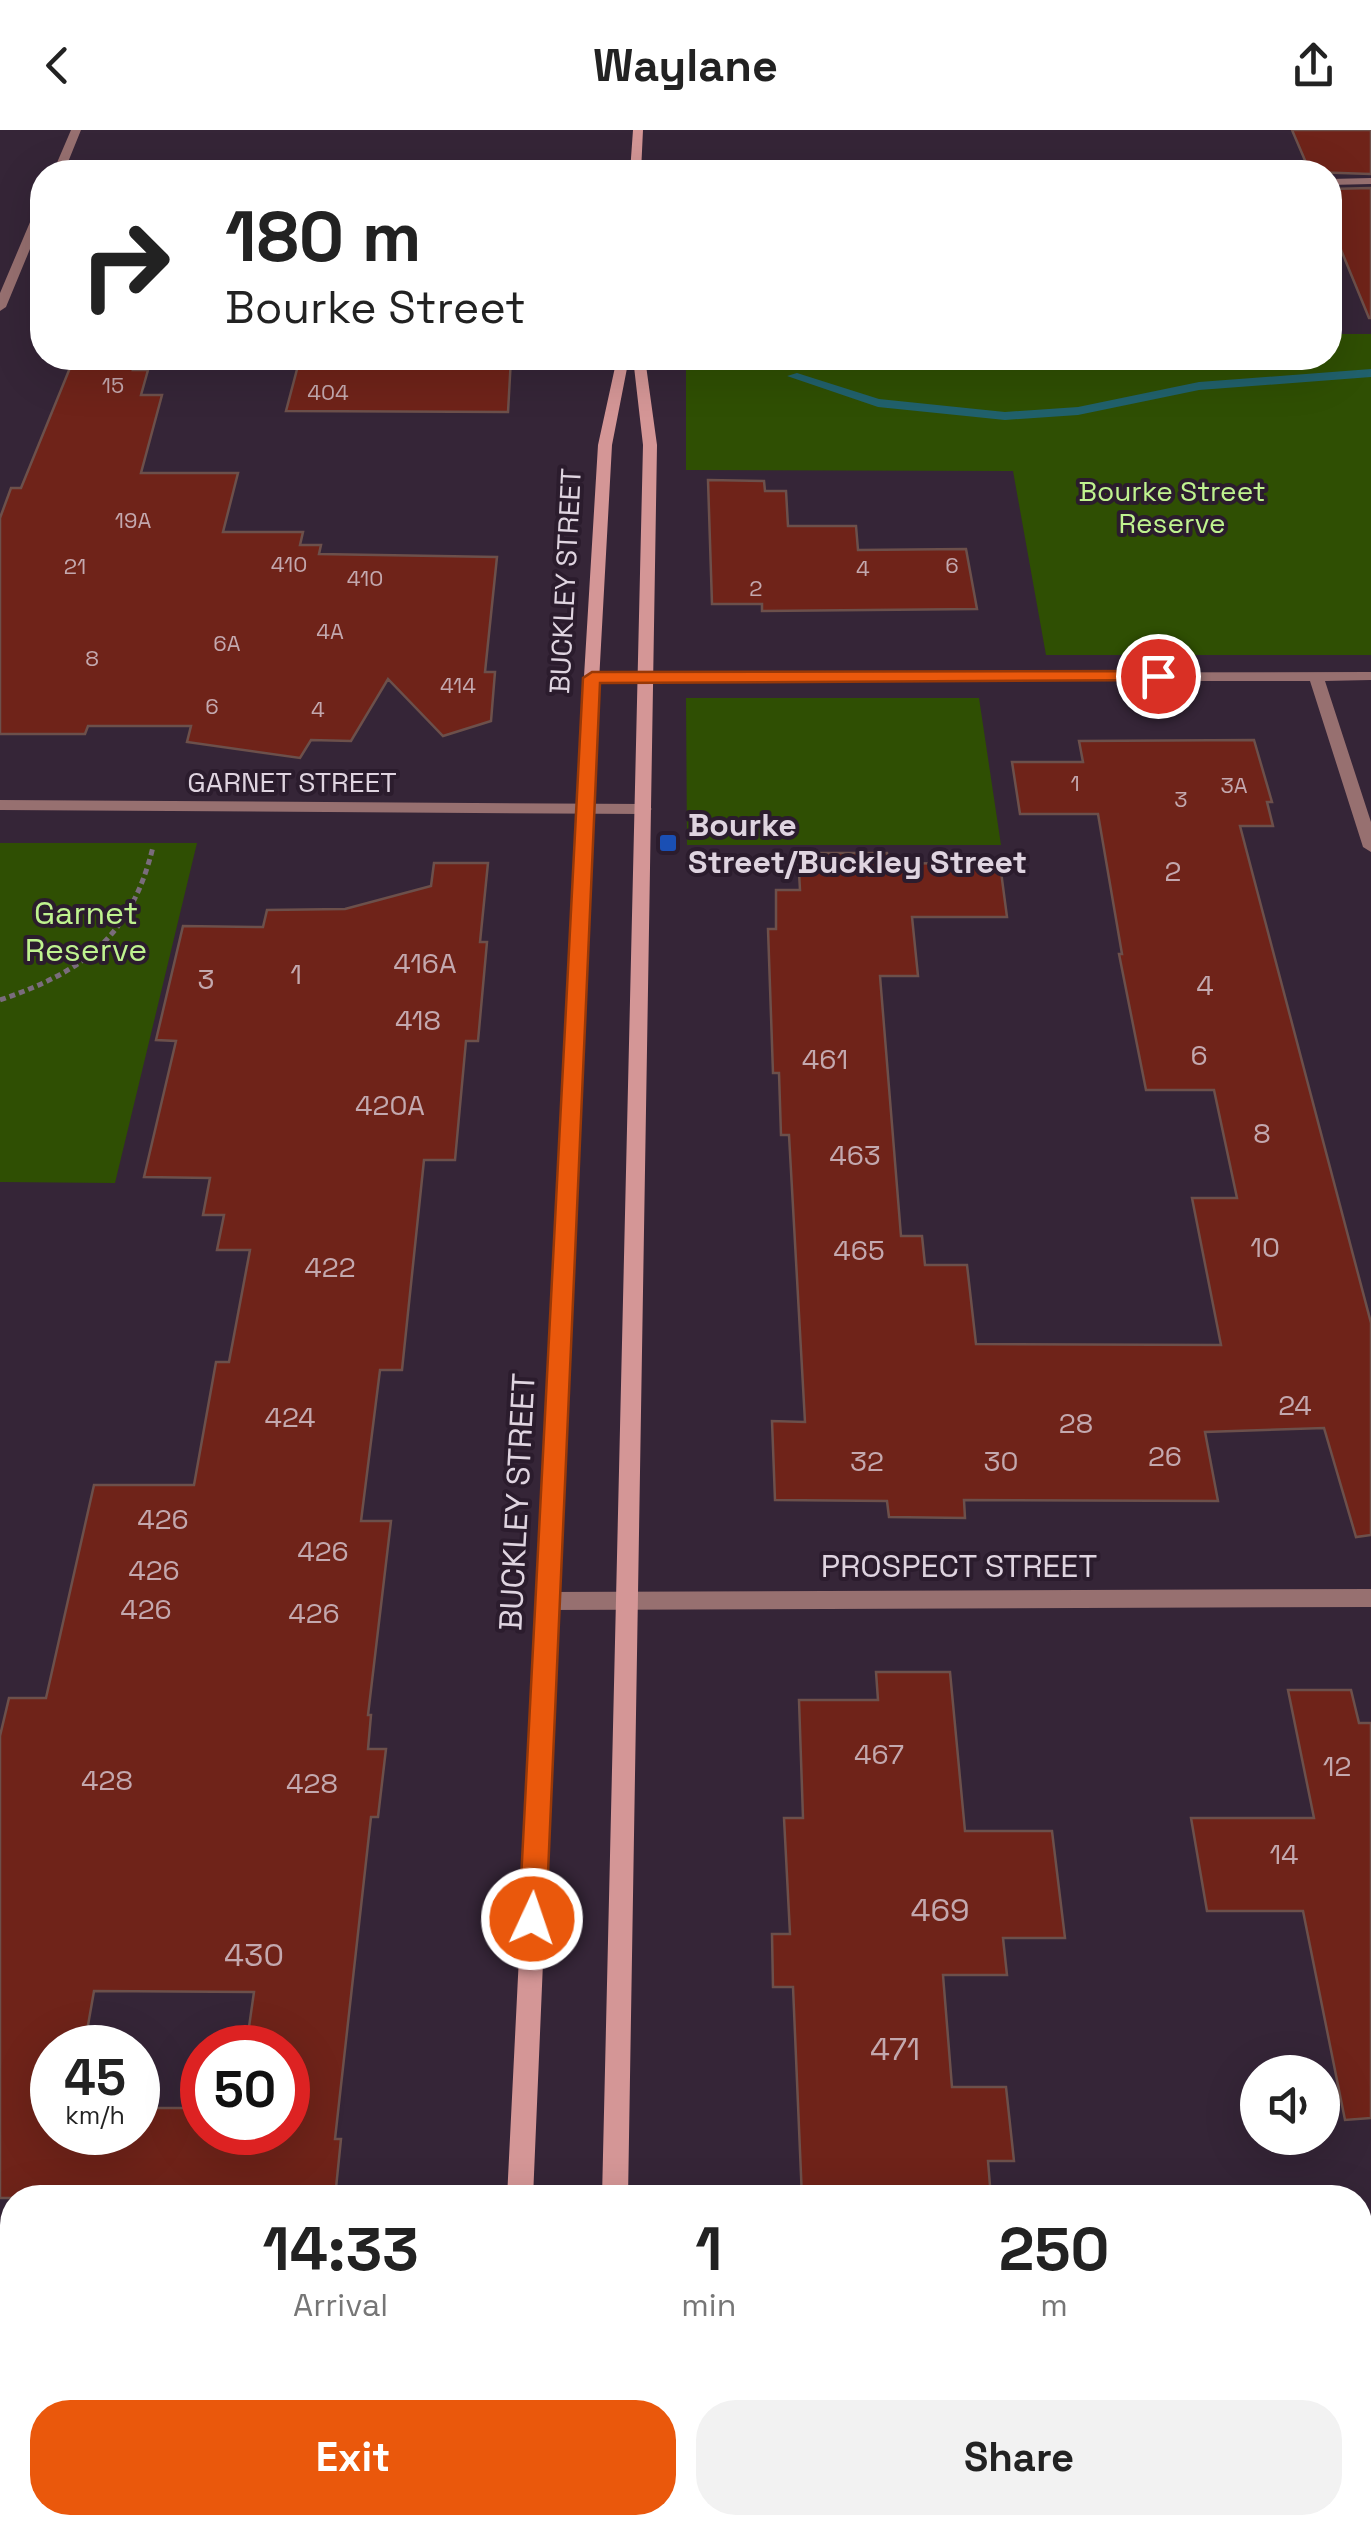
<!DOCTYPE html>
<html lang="en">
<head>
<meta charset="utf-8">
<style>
  body { margin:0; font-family:"Space Grotesk",sans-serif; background:#f2f2f2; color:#222; height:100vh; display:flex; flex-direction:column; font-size:38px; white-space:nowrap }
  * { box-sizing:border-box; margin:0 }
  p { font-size:32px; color:#767676 }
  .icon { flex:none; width:55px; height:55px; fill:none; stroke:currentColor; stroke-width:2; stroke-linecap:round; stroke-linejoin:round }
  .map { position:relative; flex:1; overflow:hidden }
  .sheet { position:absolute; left:0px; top:2055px; width:1372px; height:350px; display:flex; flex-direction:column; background:#fff; border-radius:40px 40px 0 0; box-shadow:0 10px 40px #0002 }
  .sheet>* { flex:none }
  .guide { position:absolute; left:30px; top:30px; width:1312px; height:210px; border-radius:40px; box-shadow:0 10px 40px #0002; background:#fff; color:#222; overflow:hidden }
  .fabs { position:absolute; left:1240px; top:1925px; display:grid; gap:20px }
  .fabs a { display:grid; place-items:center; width:100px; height:100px; border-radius:50%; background:#fff; box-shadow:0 10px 40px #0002; font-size:50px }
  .speed { position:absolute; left:30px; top:1895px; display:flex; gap:20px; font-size:50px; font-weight:700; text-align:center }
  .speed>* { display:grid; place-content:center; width:130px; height:130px; border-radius:50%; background:#fff; box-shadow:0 10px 40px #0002; line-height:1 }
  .speed small { font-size:25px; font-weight:400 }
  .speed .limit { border:15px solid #d22; background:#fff; color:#111 }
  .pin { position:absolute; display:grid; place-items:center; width:85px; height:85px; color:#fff; margin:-42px; border:5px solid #fff; border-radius:50%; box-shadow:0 2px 10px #0007 }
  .me { position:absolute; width:110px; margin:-55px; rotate:3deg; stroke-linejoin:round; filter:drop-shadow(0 0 8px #0008) }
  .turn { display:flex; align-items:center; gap:35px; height:210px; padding:0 30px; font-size:45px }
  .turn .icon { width:130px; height:130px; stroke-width:2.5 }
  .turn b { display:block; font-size:70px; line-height:85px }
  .eta { display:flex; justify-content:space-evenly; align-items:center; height:170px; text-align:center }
  .eta b { font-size:60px; font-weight:600; line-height:70px }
  .button { display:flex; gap:20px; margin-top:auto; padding:20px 30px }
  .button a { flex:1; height:115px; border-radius:40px; background:#ea580c; color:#fff; font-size:40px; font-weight:600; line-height:115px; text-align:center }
  .button a+a { background:#f2f2f2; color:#222 }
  header { display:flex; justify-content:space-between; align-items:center; height:130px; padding:0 30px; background:#fff; font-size:45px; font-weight:600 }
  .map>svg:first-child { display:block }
</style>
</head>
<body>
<header><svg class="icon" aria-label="back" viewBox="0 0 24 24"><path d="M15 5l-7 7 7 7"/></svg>Waylane<svg class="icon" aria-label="share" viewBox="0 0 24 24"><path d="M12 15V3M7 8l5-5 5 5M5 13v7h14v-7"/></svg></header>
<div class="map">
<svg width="1371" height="2405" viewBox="0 0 1371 2405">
  <rect width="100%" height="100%" fill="#352537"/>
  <path fill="#2f4f03" d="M 1330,204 L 1371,204 L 1371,525 L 1046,525 L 1013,341 L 686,340 L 686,228 L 1330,228 Z
    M 686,568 L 979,568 L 1001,715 L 687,715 Z
    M 0,713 L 197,713 L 115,1053 L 0,1052 Z"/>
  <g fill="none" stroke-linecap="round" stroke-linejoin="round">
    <path fill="#21616c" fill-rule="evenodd" d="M 1371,239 L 1371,247 L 1199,260 L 1078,285 L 1005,290 L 878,277 L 787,246 L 797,243 L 879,269 L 1005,282 L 1078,277 L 1199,252 Z"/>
  </g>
  <path fill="#6f2319" stroke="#6c504b" stroke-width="2.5" fill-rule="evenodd" d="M 1292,0 L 1371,0 L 1371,44 L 1310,42 Z
    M 1371,58 L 1371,188 L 1369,188 L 1330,93 L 1330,59 Z
    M 74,228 L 137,228 L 133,240 L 148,240 L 141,265 L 162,265 L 141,343 L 238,343 L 223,402 L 303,402 L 300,415 L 321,415 L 319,424 L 497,427 L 485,542 L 495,542 L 491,591 L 443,606 L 388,549 L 351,611 L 311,610 L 300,628 L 187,612 L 191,596 L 88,596 L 85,604 L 0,604 L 0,388 L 11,358 L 21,358 Z
    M 300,228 L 511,228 L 508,282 L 286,281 Z
    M 708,350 L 764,351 L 765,361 L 786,361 L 788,396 L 856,396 L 858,420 L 966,419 L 977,479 L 762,481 L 762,474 L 712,474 Z
    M 1254,610 L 1272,672 L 1267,672 L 1273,696 L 1240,696 L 1371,1193 L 1371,1405 L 1356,1407 L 1324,1298 L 1205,1302 L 1218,1371 L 964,1370 L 965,1388 L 889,1387 L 887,1371 L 775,1370 L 772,1291 L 805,1292 L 789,1005 L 781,1005 L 779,943 L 773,943 L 768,799 L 776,799 L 776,760 L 800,760 L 798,723 L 887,723 L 888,733 L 1000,734 L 1007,787 L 912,787 L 918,846 L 880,846 L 901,1106 L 922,1106 L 925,1135 L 967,1135 L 976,1214 L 1221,1215 L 1192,1068 L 1237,1068 L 1214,960 L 1146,960 L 1119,824 L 1122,824 L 1098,684 L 1020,684 L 1012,632 L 1083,632 L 1079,611 Z
    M 434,733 L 488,733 L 480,812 L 487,812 L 478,911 L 466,911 L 455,1030 L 424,1030 L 402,1240 L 380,1240 L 361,1391 L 391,1391 L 368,1585 L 371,1585 L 368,1619 L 386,1619 L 378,1687 L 371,1687 L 335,2009 L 341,2009 L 335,2068 L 0,2068 L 0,1606 L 9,1568 L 46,1568 L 94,1355 L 194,1355 L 216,1232 L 229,1232 L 250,1120 L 217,1120 L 224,1085 L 203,1085 L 210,1048 L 144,1047 L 176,911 L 156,910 L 183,796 L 263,797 L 267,780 L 345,779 L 431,756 ZM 94,1861 L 254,1862 L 246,1918 L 288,1918 L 288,2002 L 202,2002 L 202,1978 L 138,1978 L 138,2002 L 52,2002 L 52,1918 L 84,1918 Z
    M 876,1542 L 950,1542 L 965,1701 L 1052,1701 L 1065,1808 L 1003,1808 L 1007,1845 L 943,1845 L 952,1957 L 1006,1957 L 1014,2031 L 988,2031 L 991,2068 L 802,2068 L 793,1857 L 773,1857 L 772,1804 L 790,1804 L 784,1688 L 803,1688 L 799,1570 L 878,1570 Z
    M 1288,1560 L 1351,1560 L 1359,1593 L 1371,1593 L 1371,1988 L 1345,1990 L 1303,1781 L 1207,1781 L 1191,1688 L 1314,1688 Z"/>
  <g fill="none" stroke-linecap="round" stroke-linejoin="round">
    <path stroke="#7a6c7c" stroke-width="5" stroke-dasharray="6 4" stroke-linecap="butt" d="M 0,870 C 85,841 131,806 153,717"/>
    <path fill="#977070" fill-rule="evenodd" d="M 71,0 L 81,0 L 64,42 L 53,42 Z
      M 636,37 L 661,42 L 632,42 L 630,40 Z
      M 1371,48 L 1371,54 L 1330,55 L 1330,49 Z
      M 42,75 L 42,90 L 6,177 L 0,181 L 0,163 L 36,78 Z
      M 1371,542 L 1371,550 L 1325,551 L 1371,692 L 1371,722 L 1363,717 L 1310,551 L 592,551 L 585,547 L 592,543 Z
      M 0,670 L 644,674 L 652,679 L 644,684 L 0,680 Z
      M 1371,1459 L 1371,1477 L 547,1480 L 539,1477 L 536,1471 L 539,1465 L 547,1462 Z"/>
    <path fill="#d49696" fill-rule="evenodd" d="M 633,0 L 643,0 L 641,42 L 630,42 Z
      M 617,228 L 629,228 L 612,315 L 592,679 L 533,2068 L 507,2068 L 576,679 L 598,315 Z
      M 633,228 L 645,228 L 657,315 L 628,2068 L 602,2068 L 643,315 Z
      M 490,2392 L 520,2392 L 520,2405 L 490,2405 Z
      M 593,2392 L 623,2392 L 623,2405 L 593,2405 Z"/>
  </g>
  <path fill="#ea580c" stroke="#983908" stroke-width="2.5" d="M 1158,541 L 1164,542 L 1164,550 L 600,553 L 546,1789 L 542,1798 L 532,1801 L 523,1798 L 519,1789 L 583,548 L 592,542 Z"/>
  <rect fill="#1a4fb4" stroke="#2b1c2d" stroke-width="4" x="658" y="703" width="20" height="20" rx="5"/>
  <g text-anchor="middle" stroke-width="8" stroke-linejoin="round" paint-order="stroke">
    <g font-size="22" fill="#c3a8ae">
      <text x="113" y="263">15</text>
      <text x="328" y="270">404</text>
      <text x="133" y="398">19A</text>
      <text x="289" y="442">410</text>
      <text x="952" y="443">6</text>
      <text x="75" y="444">21</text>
      <text x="863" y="446">4</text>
      <text x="365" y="456">410</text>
      <text x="756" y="466">2</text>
      <text x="330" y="509">4A</text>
      <text x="227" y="521">6A</text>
      <text x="92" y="536">8</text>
      <text x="458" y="563">414</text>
      <text x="212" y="584">6</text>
      <text x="318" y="587">4</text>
      <text x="1075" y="661">1</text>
      <text x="1234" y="663">3A</text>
      <text x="1181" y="677">3</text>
    </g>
    <g font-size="28" fill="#bff38f" stroke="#2b1c2d">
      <text x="1172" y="371">Bourke Street<tspan x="1172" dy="32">Reserve</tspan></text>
    </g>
    <g font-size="28" fill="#dfd4e0" stroke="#2b1c2d">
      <text transform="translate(565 451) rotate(-87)" y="10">BUCKLEY STREET</text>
      <text x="292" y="662">GARNET STREET</text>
    </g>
    <g font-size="28" fill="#c3a8ae">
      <text x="1173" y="751">2</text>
      <text x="425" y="843">416A</text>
      <text x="296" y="854">1</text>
      <text x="206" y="859">3</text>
      <text x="1205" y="865">4</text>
      <text x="418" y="900">418</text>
      <text x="1199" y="935">6</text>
      <text x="825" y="939">461</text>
      <text x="390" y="985">420A</text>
      <text x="1262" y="1013">8</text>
      <text x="855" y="1035">463</text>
      <text x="1265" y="1127">10</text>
      <text x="859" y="1130">465</text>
      <text x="330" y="1147">422</text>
      <text x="1295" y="1285">24</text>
      <text x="290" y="1297">424</text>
      <text x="1076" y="1303">28</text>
      <text x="1165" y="1336">26</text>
      <text x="867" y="1341">32</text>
      <text x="1001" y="1341">30</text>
      <text x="163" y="1399">426</text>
      <text x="323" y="1431">426</text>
      <text x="154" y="1450">426</text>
      <text x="146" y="1489">426</text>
      <text x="314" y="1493">426</text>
      <text x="879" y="1634">467</text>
      <text x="1337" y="1646">12</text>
      <text x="107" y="1660">428</text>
      <text x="312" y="1663">428</text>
      <text x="1284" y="1734">14</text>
    </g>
    <g font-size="32" font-weight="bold" fill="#dfd4e0" stroke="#2b1c2d" text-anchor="start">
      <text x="688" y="706">Bourke<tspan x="688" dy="37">Street/Buckley Street</tspan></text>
    </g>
    <g font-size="32" fill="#bff38f" stroke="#2b1c2d">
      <text x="86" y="794">Garnet<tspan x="86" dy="37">Reserve</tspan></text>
    </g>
    <g font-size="32" fill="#dfd4e0" stroke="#2b1c2d">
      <text transform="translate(517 1372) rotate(-87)" y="11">BUCKLEY STREET</text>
      <text x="959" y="1447">PROSPECT STREET</text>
    </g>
    <g font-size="32" fill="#c3a8ae">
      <text x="940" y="1791">469</text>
      <text x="254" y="1836">430</text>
      <text x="895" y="1930">471</text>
    </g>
  </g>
</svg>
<div class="fabs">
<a><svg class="icon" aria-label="sound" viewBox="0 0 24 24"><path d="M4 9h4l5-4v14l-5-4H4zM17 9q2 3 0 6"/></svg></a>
</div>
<div class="speed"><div>45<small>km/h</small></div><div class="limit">50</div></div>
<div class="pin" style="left:1158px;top:546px;background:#d93025"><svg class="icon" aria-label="arrive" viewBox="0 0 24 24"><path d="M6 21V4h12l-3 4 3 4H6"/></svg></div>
<svg class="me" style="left:532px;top:1789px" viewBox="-20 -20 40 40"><circle r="17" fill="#ea580c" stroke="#fff" stroke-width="3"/><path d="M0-11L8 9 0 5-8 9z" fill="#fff"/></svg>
<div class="guide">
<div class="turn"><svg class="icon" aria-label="right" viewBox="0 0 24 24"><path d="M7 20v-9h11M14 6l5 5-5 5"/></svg><div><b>180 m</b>Bourke Street</div></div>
</div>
<section class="sheet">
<div class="eta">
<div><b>14:33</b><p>Arrival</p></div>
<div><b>1</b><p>min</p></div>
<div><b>250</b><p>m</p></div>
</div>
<div class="button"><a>Exit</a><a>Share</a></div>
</section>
</div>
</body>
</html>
